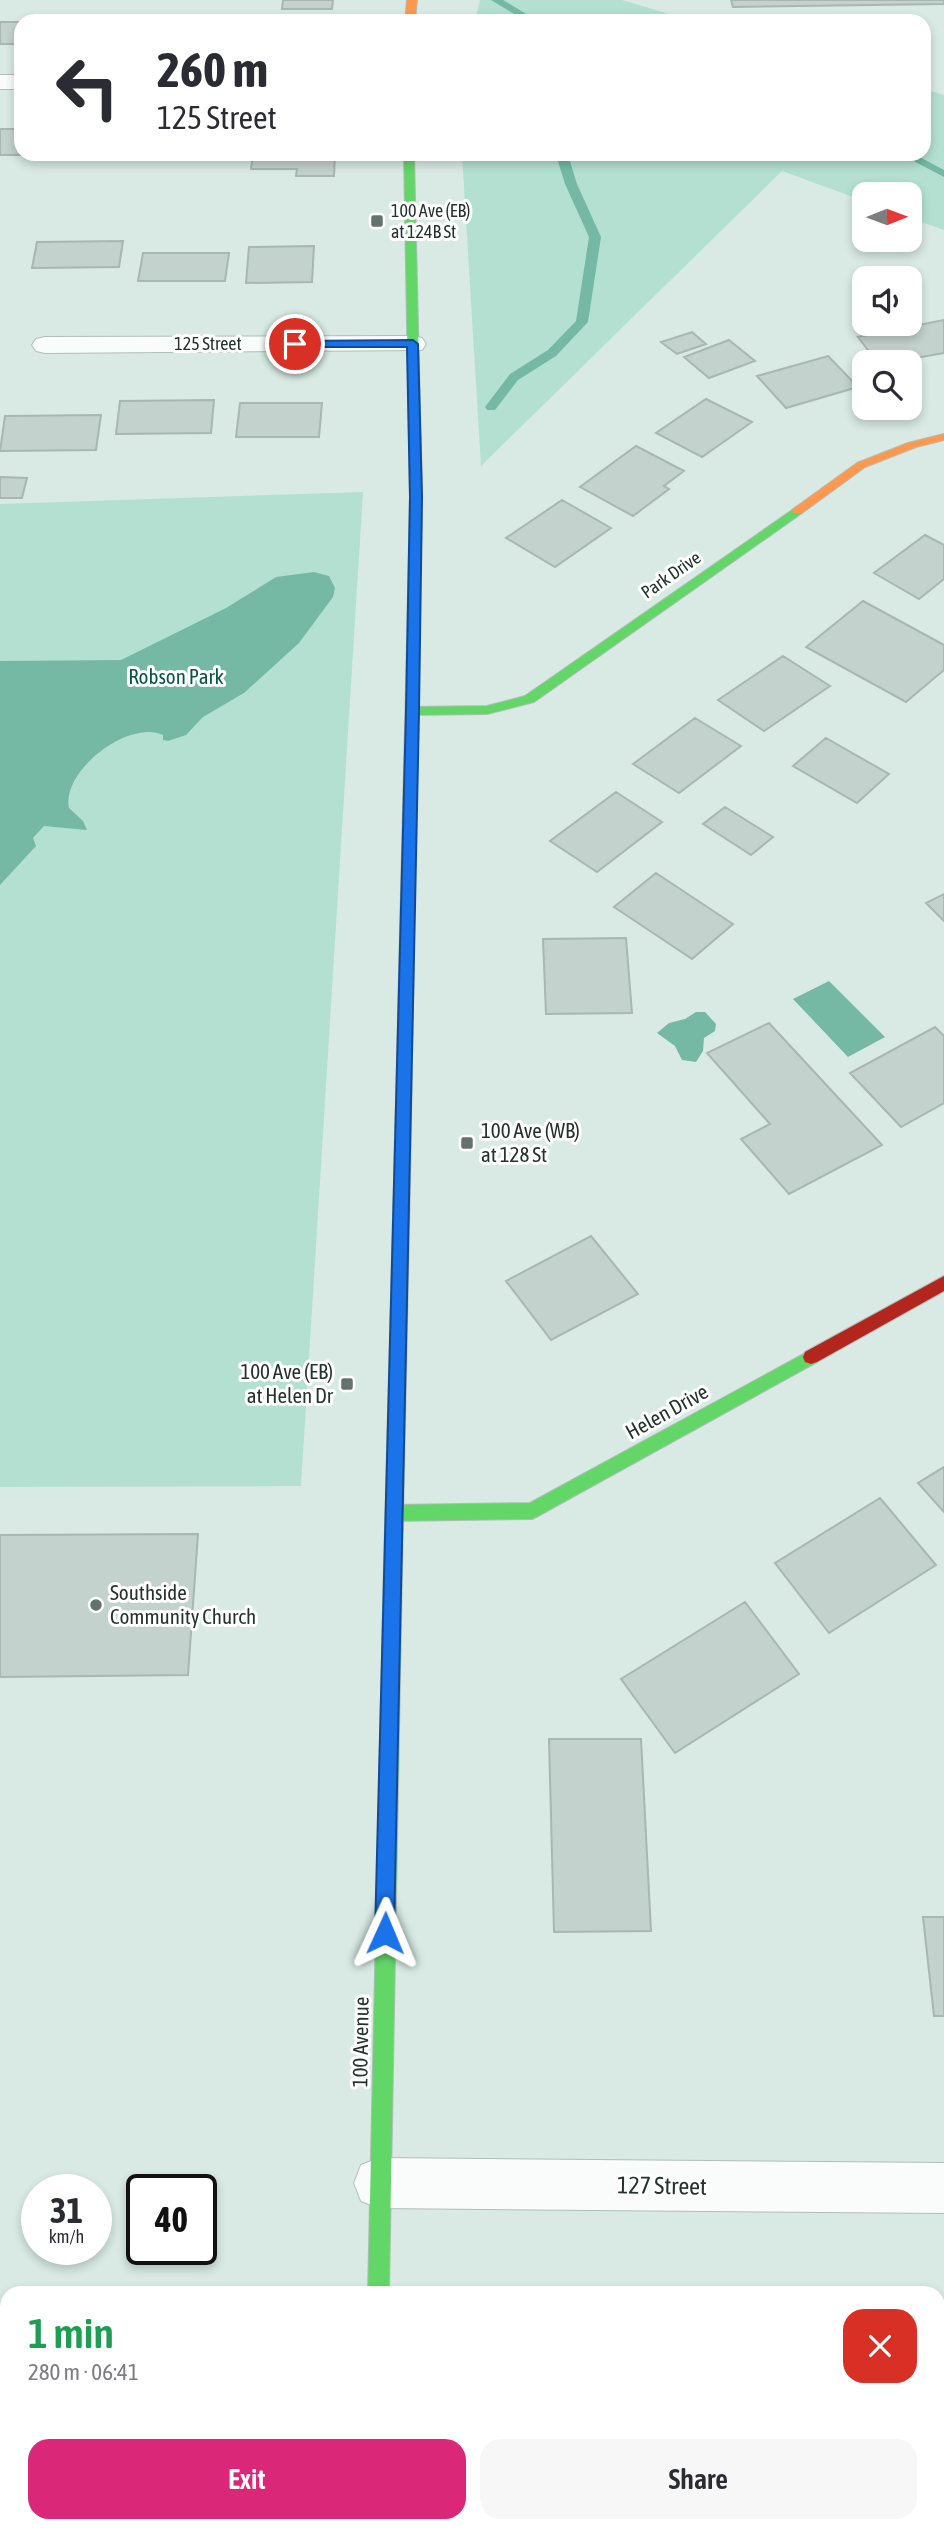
<!DOCTYPE html>
<html lang="en">
<head>
<meta charset="utf-8">
<style>
  body { margin:0; font-family:"Asap Condensed",sans-serif; background:#f7f7f7; color:#2b2b33; height:100vh; display:flex; flex-direction:column; font-size:26px; white-space:nowrap }
  * { box-sizing:border-box; margin:0 }
  p { font-size:23px; color:#7c7c81 }
  .icon { flex:none; width:38px; height:38px; fill:none; stroke:currentColor; stroke-width:2; stroke-linecap:round; stroke-linejoin:round }
  .map { position:relative; flex:1; overflow:hidden }
  .side { position:absolute; left:0px; top:2286px; width:945px; height:247px; display:flex; flex-direction:column; background:#fff; border-radius:21px 21px 0 0; box-shadow:0 4px 10px #0003 }
  .side>* { flex:none }
  .banner { position:absolute; left:14px; top:14px; width:917px; height:147px; border-radius:21px; box-shadow:0 4px 10px #0003; background:#fff; color:#2b2b33; overflow:hidden }
  .needle { width:46px; rotate:89deg }
  .tools { position:absolute; left:852px; top:182px; display:grid; gap:14px }
  .tools a { display:grid; place-items:center; width:70px; height:70px; border-radius:14px; background:#fff; box-shadow:0 4px 10px #0003; font-size:35px }
  .speed { position:absolute; left:21px; top:2174px; display:flex; gap:14px; font-size:35px; font-weight:700; text-align:center }
  .speed>* { display:grid; place-content:center; width:91px; height:91px; border-radius:50%; background:#fff; box-shadow:0 4px 10px #0003; line-height:1 }
  .speed small { font-size:18px; font-weight:400 }
  .speed .limit { border:4px solid #111; border-radius:10px; background:#fff; color:#111 }
  .pin { position:absolute; display:grid; place-items:center; width:60px; height:60px; color:#fff; margin:-30px; border:4px solid #fff; border-radius:50%; box-shadow:0 2px 7px #0007 }
  .me { position:absolute; width:77px; margin:-38px; rotate:1deg; stroke-linejoin:round; filter:drop-shadow(0 0 5px #0008) }
  .turn { display:flex; align-items:center; gap:24px; height:147px; padding:0 28px; font-size:32px }
  .turn .icon { width:91px; height:91px; stroke-width:2.5 }
  .turn b { display:block; font-size:49px; line-height:60px }
  .round { display:grid; place-items:center; flex:none; width:74px; height:74px; border-radius:21px; background:#f7f7f7 }
  .summary { display:flex; align-items:center; justify-content:space-between; height:119px; padding:0 28px }
  h1 { font-size:42px; font-weight:600; line-height:52px; color:#1e9e55 }
  .button { display:flex; gap:14px; margin-top:auto; padding:14px 28px }
  .button a { flex:1; height:80px; border-radius:21px; background:#db2777; color:#fff; font-size:28px; font-weight:600; line-height:80px; text-align:center }
  .button a+a { background:#f7f7f7; color:#2b2b33 }
  .map>svg:first-child { display:block }
</style>
</head>
<body>
<div class="map">
<svg width="944" height="2532" viewBox="0 0 944 2532">
  <rect width="100%" height="100%" fill="#d8eae3"/>
  <path fill="#b4e0d1" d="M 480,0 L 622,0 L 693,21 L 475,21 Z
    M 924,89 L 944,95 L 944,230 L 910,218 L 910,194 L 864,194 L 864,201 L 782,171 L 481,466 L 462,154 L 924,154 Z
    M 363,492 L 301,1486 L 0,1487 L 0,504 Z
    M 0,2313 L 7,2313 L 7,2525 L 252,2525 L 252,2532 L 0,2532 Z"/>
  <path fill="#75b9a4" d="M 314,572 L 329,576 L 335,588 L 333,597 L 299,643 L 244,693 L 203,717 L 186,735 L 168,741 L 163,740 L 163,735 C 129,719 61,771 69,808 L 83,821 L 87,830 L 44,826 L 33,838 L 36,846 L 0,885 L 0,661 L 121,660 L 226,608 L 276,577 Z
    M 829,981 L 885,1037 L 848,1057 L 793,999 Z
    M 696,1012 L 705,1012 L 716,1024 L 715,1031 L 704,1038 L 703,1051 L 696,1062 L 682,1060 L 675,1046 L 657,1033 L 669,1023 L 685,1019 Z"/>
  <g fill="none" stroke-linecap="round" stroke-linejoin="round">
    <path fill="#75b9a4" fill-rule="evenodd" d="M 491,0 L 503,0 L 538,21 L 526,21 Z
      M 560,154 L 572,154 L 569,158 L 577,184 L 601,237 L 588,322 L 556,356 L 518,380 L 495,410 L 487,410 L 485,407 L 510,374 L 548,350 L 576,321 L 589,237 L 565,184 L 557,158 Z
      M 900,154 L 914,154 L 944,170 L 944,177 Z"/>
  </g>
  <path fill="#c3d2cd" stroke="#a9b6b2" stroke-width="2" d="M 283,0 L 333,0 L 332,9 L 282,9 Z
    M 731,0 L 944,0 L 944,4 L 733,7 Z
    M 0,22 L 21,22 L 21,44 L 0,44 Z
    M 0,129 L 21,129 L 21,154 L 39,155 L 0,155 Z
    M 253,154 L 335,154 L 334,176 L 296,176 L 297,169 L 251,169 Z
    M 123,241 L 119,267 L 32,268 L 37,242 Z
    M 314,246 L 312,282 L 246,283 L 249,247 Z
    M 143,253 L 229,253 L 225,281 L 138,281 Z
    M 944,320 L 944,353 L 894,362 L 877,362 L 858,337 Z
    M 692,332 L 706,344 L 677,354 L 661,342 Z
    M 729,340 L 755,361 L 709,378 L 684,357 Z
    M 828,356 L 858,387 L 786,408 L 757,376 Z
    M 706,399 L 752,422 L 702,457 L 656,433 Z
    M 214,400 L 211,433 L 116,434 L 120,401 Z
    M 240,403 L 322,403 L 319,437 L 236,437 Z
    M 101,415 L 96,450 L 0,451 L 5,416 Z
    M 636,446 L 684,471 L 664,486 L 669,489 L 633,516 L 580,487 Z
    M 0,477 L 27,478 L 22,498 L 0,498 Z
    M 562,500 L 611,528 L 555,567 L 506,538 Z
    M 925,535 L 944,545 L 944,579 L 919,599 L 874,573 Z
    M 863,601 L 944,645 L 944,670 L 906,702 L 806,647 Z
    M 783,656 L 830,686 L 764,731 L 718,700 Z
    M 695,718 L 741,746 L 679,793 L 633,764 Z
    M 826,738 L 889,774 L 857,803 L 793,766 Z
    M 616,792 L 662,822 L 597,872 L 550,841 Z
    M 725,807 L 773,837 L 751,855 L 703,824 Z
    M 656,873 L 733,924 L 692,959 L 614,907 Z
    M 944,894 L 944,921 L 926,903 Z
    M 626,938 L 632,1013 L 546,1014 L 543,939 Z
    M 769,1023 L 882,1145 L 789,1194 L 741,1139 L 770,1124 L 707,1053 Z
    M 935,1027 L 944,1036 L 944,1103 L 901,1127 L 850,1073 Z
    M 591,1236 L 638,1294 L 551,1340 L 506,1281 Z
    M 944,1467 L 944,1512 L 918,1483 Z
    M 880,1498 L 936,1565 L 829,1633 L 775,1563 Z
    M 198,1534 L 188,1675 L 0,1677 L 0,1535 Z
    M 745,1602 L 799,1674 L 675,1753 L 621,1679 Z
    M 549,1739 L 641,1739 L 651,1931 L 554,1932 Z
    M 923,1917 L 944,1917 L 944,2016 L 934,2016 Z
    M 562,2525 L 661,2525 L 661,2532 L 562,2532 Z
    M 764,2525 L 926,2525 L 927,2532 L 765,2532 Z"/>
  <g fill="none" stroke-linecap="round" stroke-linejoin="round">
    <defs>
      <path id="street" d="M 0,75 L 21,75 L 21,89 L 0,89 Z
        M 413,336 L 422,338 L 426,344 L 422,350 L 45,353 L 36,351 L 32,345 L 36,339 L 45,337 Z
        M 379,2158 L 944,2163 L 944,2213 L 379,2208 L 361,2201 L 354,2183 L 361,2165 Z"/>
      <path id="fast" d="M 404,154 L 414,154 L 422,497 L 418,685 L 412,689 L 406,685 L 410,497 Z
        M 798,506 L 802,507 L 802,513 L 534,702 L 487,714 L 413,715 L 407,711 L 413,707 L 487,706 L 525,696 Z
        M 811,1350 L 817,1352 L 819,1357 L 817,1362 L 538,1516 L 532,1519 L 394,1521 L 388,1518 L 385,1513 L 388,1508 L 394,1505 L 530,1503 Z
        M 393,1557 L 399,1559 L 402,1565 L 389,2292 L 368,2292 L 384,1565 L 387,1559 Z
        M 364,2525 L 386,2525 L 386,2532 L 364,2532 Z"/>
      <path id="slow" d="M 407,0 L 417,0 L 415,21 L 405,21 Z
        M 944,434 L 944,440 L 916,447 L 865,467 L 802,513 L 794,513 L 792,510 L 857,463 L 908,443 Z
        M 412,681 L 418,685 L 410,1180 L 407,1184 L 397,1184 L 394,1180 L 406,685 Z"/>
      <path id="jam" d="M 402,1174 L 407,1176 L 410,1180 L 402,1565 L 399,1571 L 393,1573 L 387,1571 L 384,1565 L 394,1180 L 397,1176 Z
        M 944,1276 L 944,1291 L 817,1362 L 811,1364 L 805,1362 L 803,1357 L 805,1352 Z"/>
    </defs>
    <use href="#street" stroke="#b0beb9" stroke-width="2"/>
    <use href="#fast" stroke="#b0beb9" stroke-width="2"/>
    <use href="#slow" stroke="#b0beb9" stroke-width="2"/>
    <use href="#jam" stroke="#b0beb9" stroke-width="2"/>
    <use href="#street" fill="#f9fcfb" fill-rule="evenodd"/>
    <use href="#fast" fill="#63d668" fill-rule="evenodd"/>
    <use href="#slow" fill="#ff974d" fill-rule="evenodd"/>
    <use href="#jam" fill="#b3261e" fill-rule="evenodd"/>
  </g>
  <path fill="#1a73e8" stroke="#114b97" stroke-width="2" d="M 413,340 L 418,344 L 422,497 L 419,711 L 394,1933 L 392,1940 L 385,1942 L 378,1940 L 375,1933 L 406,711 L 410,497 L 407,347 L 295,347 L 290,344 L 295,341 Z"/>
  <g fill="#64726d" stroke="#fff" stroke-width="2.5">
    <rect x="370" y="214" width="14" height="14" rx="3.5"/>
    <rect x="460" y="1136" width="14" height="14" rx="3.5"/>
    <rect x="340" y="1377" width="14" height="14" rx="3.5"/>
    <circle cx="96" cy="1605" r="7"/>
  </g>
  <g text-anchor="middle" stroke-width="6" stroke-linejoin="round" paint-order="stroke">
    <g font-size="18" fill="#25322d" stroke="#fff" text-anchor="start">
      <text x="391" y="217">100 Ave (EB)<tspan x="391" dy="21">at 124B St</tspan></text>
    </g>
    <g font-size="18" fill="#25322d" stroke="#fff">
      <text x="208" y="350">125 Street</text>
      <text transform="translate(671 575) rotate(-35)" y="6">Park Drive</text>
    </g>
    <g font-size="21" fill="#095543" stroke="#fff">
      <text x="176" y="684">Robson Park</text>
    </g>
    <g font-size="21" fill="#25322d" stroke="#fff" text-anchor="start">
      <text x="481" y="1138">100 Ave (WB)<tspan x="481" dy="24">at 128 St</tspan></text>
      <text x="333" y="1379" text-anchor="end">100 Ave (EB)<tspan x="333" dy="24">at Helen Dr</tspan></text>
      <text x="110" y="1600">Southside<tspan x="110" dy="24">Community Church</tspan></text>
    </g>
    <g font-size="21" fill="#25322d" stroke="#fff">
      <text transform="translate(667 1412) rotate(-29)" y="7">Helen Drive</text>
      <text transform="translate(361 2042) rotate(-89)" y="7">100 Avenue</text>
    </g>
    <g font-size="24" fill="#25322d" stroke="#fff">
      <text transform="translate(662 2186) rotate(1)" y="8">127 Street</text>
    </g>
  </g>
</svg>
<div class="tools">
<a><svg class="needle" viewBox="-14 -14 28 28"><path d="M0-13l5 13h-10z" fill="#e53935"/><path d="M0 13l5-13h-10z" fill="#7c7c81"/></svg></a>
<a><svg class="icon" aria-label="sound" viewBox="0 0 24 24"><path d="M4 9h4l5-4v14l-5-4H4zM17 9q2 3 0 6"/></svg></a>
<a><svg class="icon" aria-label="search" viewBox="0 0 24 24"><circle cx="10" cy="10" r="6"/><path d="M15 15l6 6"/></svg></a>
</div>
<div class="speed"><div>31<small>km/h</small></div><div class="limit">40</div></div>
<div class="pin" style="left:295px;top:344px;background:#d93025"><svg class="icon" aria-label="arrive" viewBox="0 0 24 24"><path d="M6 21V4h12l-3 4 3 4H6"/></svg></div>
<svg class="me" style="left:385px;top:1933px" viewBox="-20 -20 40 40"><path d="M0-17L14 15 0 8-14 15z" fill="#1a73e8" stroke="#fff" stroke-width="4"/></svg>
<div class="banner">
<div class="turn"><svg class="icon" aria-label="left" viewBox="0 0 24 24"><path d="M17 20v-9H6M10 6l-5 5 5 5"/></svg><div><b>260 m</b>125 Street</div></div>
</div>
<section class="side">
<div class="summary"><div><h1>1 min</h1><p>280 m · 06:41</p></div><a class="round" style="background:#d93025;color:#fff"><svg class="icon" aria-label="close" viewBox="0 0 24 24"><path d="M6 6l12 12M18 6L6 18"/></svg></a></div>
<div class="button"><a>Exit</a><a>Share</a></div>
</section>
</div>
</body>
</html>
